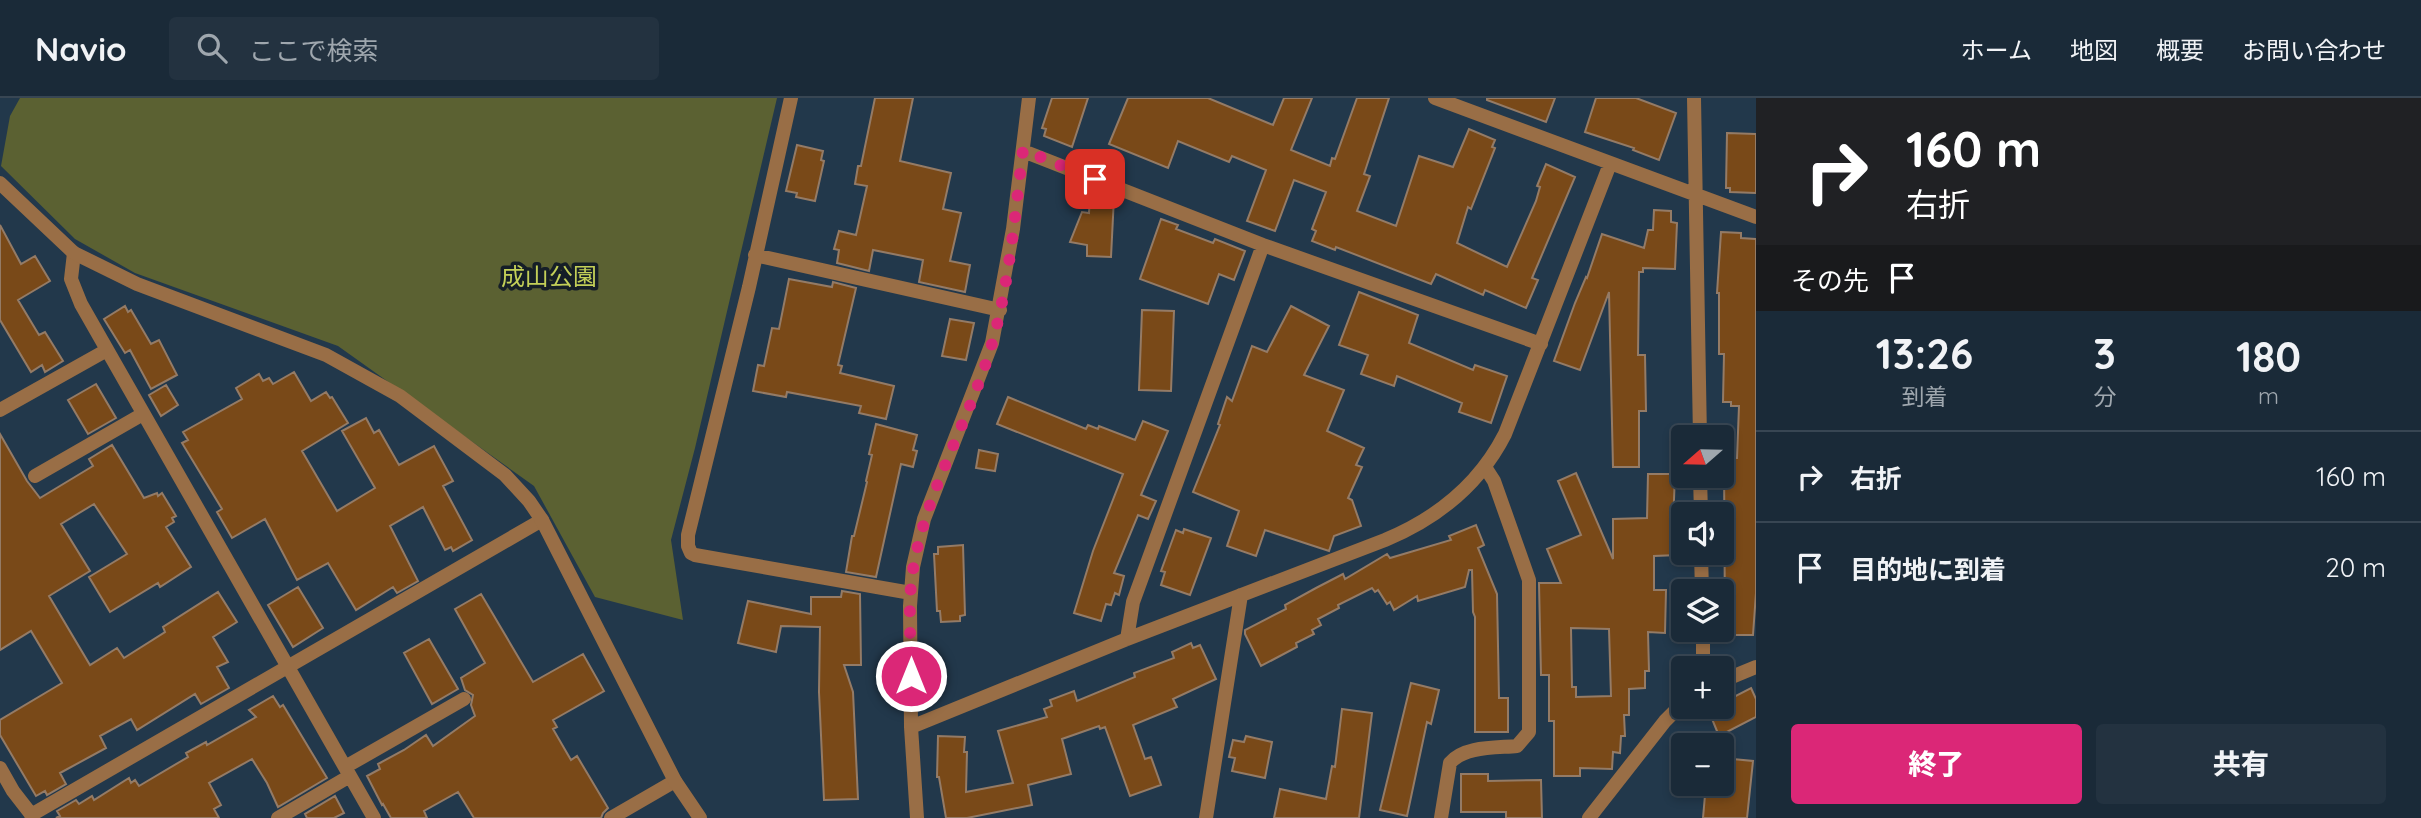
<!DOCTYPE html>
<html lang="ja">
<head>
<meta charset="utf-8">
<style>
  body { margin:0; font-family:Quicksand,"Noto Sans JP",sans-serif; background:#233240; color:#f1f3f6; height:100vh; display:flex; flex-direction:column; font-size:26px; white-space:nowrap }
  * { box-sizing:border-box; margin:0 }
  p { font-size:23px; color:#9fa7ae }
  .icon { flex:none; width:38px; height:38px; fill:none; stroke:currentColor; stroke-width:2; stroke-linecap:round; stroke-linejoin:round }
  .map { position:relative; flex:1; overflow:hidden }
  .panel { display:flex; flex-direction:column; background:#1a2a38; width:665px }
  .panel>* { flex:none }
  .hud { background:#202124; color:#fff; overflow:hidden }
  .needle { width:46px; rotate:250deg }
  .fabs { position:absolute; left:1671px; top:327px; display:grid; gap:14px }
  .fabs a { display:grid; place-items:center; width:63px; height:63px; border-radius:7px; background:#1a2a38; box-shadow:0 4px 10px #0003,0 0 0 2px #384653; font-size:35px }
  .pin { position:absolute; display:grid; place-items:center; width:60px; height:60px; color:#fff; margin:-30px; border-radius:14px; box-shadow:0 4px 10px #0006 }
  .me { position:absolute; width:77px; margin:-38px; rotate:0deg; stroke-linejoin:round; filter:drop-shadow(0 0 5px #0008) }
  .turn { display:flex; align-items:center; gap:24px; height:147px; padding:0 35px; font-size:32px }
  .turn .icon { width:91px; height:91px; stroke-width:2.5 }
  .turn b { display:block; font-size:49px; line-height:60px }
  .then { display:flex; align-items:center; height:66px; padding:0 35px; background:#0003; gap:14px; font-size:26px }
  .eta { display:flex; justify-content:space-evenly; align-items:center; height:119px; text-align:center }
  .eta b { font-size:42px; font-weight:800; line-height:49px }
  .button { display:flex; gap:14px; margin-top:auto; padding:14px 35px }
  .button a { flex:1; height:80px; border-radius:7px; background:#db2777; color:#fff; font-size:28px; font-weight:800; line-height:80px; text-align:center }
  .button a+a { background:#233240; color:#f1f3f6 }
  ul { padding:0; list-style:none }
  li { display:flex; align-items:center; gap:21px; height:91px; padding:0 35px; border-top:2px solid #384653 }
  li div { flex:1 }
  li b { display:block; font-size:26px }
  li em { font-style:normal }
  header { display:flex; align-items:center; gap:42px; box-sizing:border-box; height:98px; padding:0 35px; background:#1a2a38; border-bottom:2px solid #384653 }
  header strong { font-size:33px }
  nav { display:flex; gap:38px; margin-inline-start:auto; font-size:24px }
  .search { width:490px; height:63px; background:#233240; display:flex; align-items:center; gap:18px; box-sizing:border-box; padding:0 24px; border-radius:7px; color:#9fa7ae; font-size:26px }
  main { display:flex; flex:1; min-height:0 }
  .map>svg:first-child { display:block }
</style>
</head>
<body>
<header>
<strong>Navio</strong>
<div class="search"><svg class="icon" aria-label="search" viewBox="0 0 24 24"><circle cx="10" cy="10" r="6"/><path d="M15 15l6 6"/></svg>ここで検索</div>
<nav><a>ホーム</a><a>地図</a><a>概要</a><a>お問い合わせ</a></nav>
</header>
<main>
<div class="map">
<svg width="1756" height="720" viewBox="0 0 1756 720">
  <rect width="100%" height="100%" fill="#22384b"/>
  <path fill="#5b6132" d="M 20,0 L 777,0 L 695,350 L 671,442 L 683,522 L 595,499 L 534,388 L 338,248 L 135,175 L 75,141 L 1,68 L 10,18 Z"/>
  <path fill="#794918" stroke="#947b66" stroke-width="2" fill-rule="evenodd" d="M 875,0 L 913,0 L 900,63 L 951,75 L 943,111 L 961,115 L 950,163 L 970,167 L 965,194 L 919,184 L 923,162 L 873,152 L 869,173 L 837,165 L 839,152 L 834,151 L 839,133 L 856,137 L 867,88 L 855,86 L 858,68 L 861,68 Z
    M 1052,0 L 1088,0 L 1072,49 L 1044,38 L 1046,31 L 1042,30 Z
    M 1128,0 L 1208,0 L 1273,27 L 1284,0 L 1312,0 L 1291,52 L 1330,68 L 1332,60 L 1335,61 L 1357,0 L 1389,0 L 1364,76 L 1370,78 L 1357,113 L 1396,128 L 1419,58 L 1453,69 L 1469,31 L 1495,42 L 1492,49 L 1495,50 L 1471,111 L 1468,109 L 1457,145 L 1507,169 L 1536,103 L 1540,89 L 1537,88 L 1546,66 L 1575,79 L 1532,180 L 1538,182 L 1526,210 L 1485,192 L 1483,197 L 1436,176 L 1431,186 L 1336,149 L 1335,152 L 1312,143 L 1316,133 L 1312,131 L 1326,94 L 1294,82 L 1275,133 L 1247,123 L 1266,72 L 1232,58 L 1229,64 L 1178,43 L 1168,70 L 1109,46 Z
    M 1487,0 L 1555,0 L 1546,24 L 1487,2 Z
    M 1596,0 L 1636,0 L 1676,15 L 1659,62 L 1633,52 L 1634,50 L 1585,34 Z
    M 1727,35 L 1756,36 L 1756,95 L 1730,94 L 1730,90 L 1726,90 Z
    M 797,47 L 823,53 L 821,62 L 824,63 L 815,103 L 796,99 L 797,95 L 786,93 Z
    M 1090,97 L 1114,99 L 1111,159 L 1087,158 L 1087,147 L 1070,144 L 1082,114 L 1089,115 Z
    M 1654,112 L 1671,113 L 1671,124 L 1677,125 L 1675,171 L 1643,170 L 1643,174 L 1639,174 L 1638,257 L 1645,257 L 1646,313 L 1639,313 L 1639,369 L 1613,369 L 1609,194 L 1580,272 L 1554,263 L 1575,205 L 1586,179 L 1587,180 L 1602,136 L 1644,150 L 1648,132 L 1653,132 Z
    M 1161,121 L 1178,127 L 1176,131 L 1213,145 L 1215,141 L 1245,153 L 1234,182 L 1219,176 L 1208,206 L 1140,181 Z
    M 0,127 L 21,166 L 35,158 L 50,183 L 18,202 L 39,237 L 45,234 L 63,263 L 45,274 L 42,267 L 31,274 L 0,222 Z
    M 1721,134 L 1741,135 L 1741,140 L 1756,141 L 1756,495 L 1753,537 L 1732,537 L 1733,531 L 1725,531 L 1724,360 L 1737,360 L 1739,308 L 1731,308 L 1731,304 L 1723,304 L 1724,256 L 1719,256 L 1719,195 L 1717,195 Z
    M 789,181 L 832,189 L 833,184 L 856,190 L 838,267 L 842,268 L 840,275 L 894,288 L 886,321 L 859,315 L 861,308 L 787,294 L 786,299 L 753,293 L 758,267 L 764,268 L 772,230 L 779,231 Z
    M 1359,194 L 1418,217 L 1409,245 L 1473,272 L 1475,267 L 1507,278 L 1491,325 L 1459,314 L 1462,305 L 1397,278 L 1394,288 L 1361,276 L 1368,257 L 1339,247 Z
    M 125,208 L 128,214 L 131,212 L 151,246 L 159,242 L 177,277 L 151,291 L 130,252 L 125,255 L 104,221 Z
    M 1291,208 L 1329,228 L 1304,277 L 1344,292 L 1327,333 L 1364,350 L 1356,367 L 1362,369 L 1348,400 L 1352,402 L 1361,428 L 1334,438 L 1329,453 L 1265,432 L 1256,458 L 1227,448 L 1239,413 L 1193,394 L 1220,327 L 1218,326 L 1227,299 L 1232,303 L 1252,248 L 1267,254 Z
    M 1142,212 L 1174,213 L 1171,293 L 1139,292 Z
    M 950,221 L 974,225 L 966,262 L 942,258 Z
    M 294,274 L 311,303 L 326,294 L 330,300 L 332,299 L 348,325 L 302,353 L 337,413 L 375,390 L 342,333 L 366,320 L 374,335 L 379,332 L 399,367 L 434,348 L 453,383 L 443,388 L 472,442 L 453,453 L 451,449 L 445,452 L 423,409 L 390,428 L 418,483 L 397,495 L 393,489 L 356,512 L 328,465 L 297,482 L 265,421 L 232,440 L 217,414 L 222,411 L 182,345 L 188,342 L 183,334 L 242,301 L 236,290 L 259,276 L 263,283 L 269,280 L 273,286 Z
    M 96,286 L 116,320 L 88,336 L 68,302 Z
    M 166,287 L 178,307 L 161,318 L 149,297 Z
    M 1008,299 L 1086,331 L 1088,327 L 1098,331 L 1099,328 L 1135,342 L 1143,323 L 1168,333 L 1141,397 L 1156,403 L 1148,421 L 1138,417 L 1114,475 L 1124,478 L 1119,497 L 1115,495 L 1111,507 L 1106,506 L 1101,523 L 1074,515 L 1093,453 L 1123,376 L 997,326 Z
    M 876,326 L 917,337 L 913,352 L 917,353 L 913,369 L 901,366 L 876,479 L 846,474 L 852,438 L 854,438 L 867,384 L 866,383 L 872,357 L 869,356 Z
    M 0,336 L 27,383 L 40,400 L 93,368 L 89,361 L 112,347 L 144,400 L 157,395 L 158,398 L 162,395 L 176,418 L 172,420 L 174,424 L 166,429 L 191,469 L 160,489 L 158,485 L 110,514 L 89,479 L 127,456 L 94,406 L 61,426 L 90,473 L 49,498 L 90,567 L 117,550 L 124,560 L 165,534 L 163,529 L 218,494 L 237,524 L 213,539 L 228,564 L 217,569 L 229,590 L 201,606 L 195,596 L 137,632 L 131,621 L 100,638 L 106,650 L 60,675 L 66,686 L 47,697 L 45,693 L 36,698 L 0,637 L 0,622 L 62,585 L 31,533 L 0,552 Z
    M 979,352 L 998,356 L 995,373 L 976,370 Z
    M 1576,375 L 1613,461 L 1613,421 L 1647,420 L 1648,376 L 1675,376 L 1673,427 L 1677,427 L 1678,457 L 1654,458 L 1654,492 L 1666,492 L 1665,535 L 1648,534 L 1649,573 L 1645,573 L 1645,590 L 1629,591 L 1629,617 L 1624,617 L 1625,638 L 1621,638 L 1620,655 L 1613,654 L 1612,671 L 1580,670 L 1580,678 L 1554,678 L 1554,623 L 1549,623 L 1549,577 L 1541,577 L 1539,485 L 1561,485 L 1547,451 L 1581,437 L 1558,383 ZM 1571,530 L 1609,531 L 1611,598 L 1576,599 L 1576,589 L 1572,589 Z
    M 1476,427 L 1484,447 L 1478,450 L 1497,496 L 1499,600 L 1508,600 L 1508,634 L 1475,634 L 1475,519 L 1473,514 L 1472,472 L 1469,472 L 1465,489 L 1418,503 L 1417,498 L 1394,512 L 1390,504 L 1387,506 L 1378,492 L 1375,494 L 1372,490 L 1338,507 L 1339,510 L 1318,521 L 1321,527 L 1312,532 L 1314,536 L 1296,545 L 1297,549 L 1261,568 L 1245,536 L 1245,532 L 1286,511 L 1285,507 L 1316,490 L 1343,476 L 1345,481 L 1387,456 L 1390,460 L 1451,442 L 1449,438 Z
    M 1184,431 L 1211,440 L 1190,497 L 1161,487 L 1165,474 L 1161,473 L 1176,432 L 1183,435 Z
    M 963,447 L 965,517 L 960,518 L 960,523 L 941,524 L 940,513 L 937,513 L 934,456 L 938,456 L 938,449 Z
    M 298,489 L 323,530 L 293,549 L 268,507 Z
    M 842,493 L 860,496 L 861,567 L 844,567 L 853,594 L 858,701 L 824,702 L 819,594 L 820,529 L 781,528 L 776,554 L 738,545 L 748,503 L 811,516 L 811,499 L 841,499 Z
    M 481,496 L 533,584 L 583,556 L 604,593 L 553,622 L 557,629 L 553,631 L 571,662 L 577,658 L 608,710 L 603,715 L 601,720 L 474,720 L 458,694 L 424,713 L 427,720 L 391,720 L 383,706 L 382,707 L 367,678 L 380,671 L 378,666 L 404,652 L 426,637 L 433,648 L 475,618 L 471,607 L 473,597 L 465,592 L 461,580 L 485,565 L 455,511 Z
    M 429,541 L 458,591 L 432,606 L 404,555 Z
    M 1191,545 L 1193,550 L 1200,547 L 1216,581 L 1173,601 L 1177,609 L 1133,627 L 1145,661 L 1151,659 L 1161,687 L 1130,698 L 1105,629 L 1100,631 L 1099,628 L 1062,641 L 1071,676 L 1028,687 L 1032,707 L 967,720 L 946,720 L 939,679 L 937,679 L 938,638 L 965,639 L 964,654 L 967,654 L 966,694 L 1013,685 L 998,633 L 1047,619 L 1044,611 L 1052,608 L 1050,602 L 1074,593 L 1077,603 L 1135,579 L 1134,575 L 1174,560 L 1172,554 Z
    M 1411,585 L 1439,592 L 1431,626 L 1427,624 L 1407,718 L 1380,712 Z
    M 1751,590 L 1756,601 L 1756,619 L 1719,638 L 1710,616 L 1726,609 L 1724,604 Z
    M 273,598 L 280,609 L 283,607 L 327,680 L 278,709 L 267,685 L 252,661 L 209,685 L 221,707 L 214,711 L 219,720 L 56,720 L 60,718 L 57,713 L 76,702 L 79,706 L 92,698 L 94,702 L 129,680 L 131,685 L 135,682 L 139,688 L 188,659 L 186,655 L 206,644 L 207,647 L 256,619 L 249,612 Z
    M 1342,611 L 1372,615 L 1359,720 L 1274,720 L 1280,691 L 1326,701 L 1332,668 L 1335,669 Z
    M 1246,638 L 1272,644 L 1265,680 L 1232,673 L 1235,660 L 1229,659 L 1233,642 L 1244,644 Z
    M 1722,660 L 1753,663 L 1747,720 L 1703,720 L 1706,686 L 1722,686 Z
    M 1461,676 L 1488,676 L 1488,683 L 1541,682 L 1542,720 L 1506,720 L 1506,714 L 1461,714 Z
    M 335,698 L 344,715 L 334,720 L 307,720 L 305,716 Z"/>
  <g fill="none" stroke-linecap="round" stroke-linejoin="round">
    <path stroke="#996e46" stroke-width="14" d="M 791,0 L 749,189 L 688,437 L 688,448 L 691,455 L 695,457 L 911,495
      M 1435,0 L 1756,119
      M 1694,0 L 1700,340
      M 1023,53 L 1263,147 L 1541,246
      M 74,155 L 71,181 L 81,206 L 374,720
      M 755,157 L 1000,212
      M 0,312 L 107,252
      M 35,378 L 143,316
      M 1700,378 L 1701,416
      M 1701,455 L 1702,494
      M 1703,532 L 1703,570
      M 1127,541 L 1133,504 L 1263,147
      M 911,629 L 1127,541 L 1385,442 C 1438,420 1479,387 1505,336 L 1610,66
      M 345,669 L 464,601
      M 0,670 L 13,693 L 34,720
      M 31,717 L 542,422
      M 278,720 L 350,678
      M 611,720 L 675,683
      M 917,720 L 911,629 L 910,508 L 913,469 L 924,421 L 992,245 L 1013,131 L 1029,0
      M 1206,720 L 1241,497
      M 1441,720 L 1450,665 C 1464,648 1496,650 1517,648 L 1529,634 L 1529,482 L 1494,383 L 1485,369"/>
    <path stroke="#996e46" stroke-width="14" d="M 0,85 L 74,155 L 137,186 L 326,257 L 400,298 L 505,377 L 529,403 L 542,422 L 675,683 L 700,720
      M 1722,583 L 1756,569
      M 1589,720 L 1665,623 L 1684,604"/>
  </g>
  <g fill="none" stroke-linecap="round" stroke-linejoin="round">
    <path stroke="#db2777" stroke-width="12" stroke-dasharray="0 21.6" d="M 911,578 C 911,541 907,502 914,466 C 927,395 964,331 987,262 C 1009,195 1014,122 1023,52 L 1095,81"/>
  </g>
  <g text-anchor="middle" stroke-width="7" stroke-linejoin="round" paint-order="stroke">
    <g font-size="24" fill="#c3cf58" stroke="#151e27">
      <text x="549" y="187">成山公園</text>
    </g>
  </g>
</svg>
<div class="fabs">
<a><svg class="needle" viewBox="-14 -14 28 28"><path d="M0-13l5 13h-10z" fill="#e53935"/><path d="M0 13l5-13h-10z" fill="#9fa7ae"/></svg></a>
<a><svg class="icon" aria-label="sound" viewBox="0 0 24 24"><path d="M4 9h4l5-4v14l-5-4H4zM17 9q2 3 0 6"/></svg></a>
<a><svg class="icon" aria-label="layers" viewBox="0 0 24 24"><path d="M12 4l9 5-9 5-9-5zM3 14l9 5 9-5"/></svg></a>
<a>+</a>
<a>−</a>
</div>
<div class="pin" style="left:1095px;top:81px;background:#d93025"><svg class="icon" aria-label="arrive" viewBox="0 0 24 24"><path d="M6 21V4h12l-3 4 3 4H6"/></svg></div>
<svg class="me" style="left:911px;top:578px" viewBox="-20 -20 40 40"><circle r="17" fill="#db2777" stroke="#fff" stroke-width="3"/><path d="M0-11L8 9 0 5-8 9z" fill="#fff"/></svg>
</div>
<section class="panel">
<div class="hud">
<div class="turn"><svg class="icon" aria-label="right" viewBox="0 0 24 24"><path d="M7 20v-9h11M14 6l5 5-5 5"/></svg><div><b>160 m</b>右折</div></div>
<div class="then">その先<svg class="icon" aria-label="arrive" viewBox="0 0 24 24"><path d="M6 21V4h12l-3 4 3 4H6"/></svg></div>
</div>
<div class="eta">
<div><b>13:26</b><p>到着</p></div>
<div><b>3</b><p>分</p></div>
<div><b>180</b><p>m</p></div>
</div>
<ul>
<li><svg class="icon" aria-label="right" viewBox="0 0 24 24"><path d="M7 20v-9h11M14 6l5 5-5 5"/></svg><div><b>右折</b></div><em>160 m</em></li>
<li><svg class="icon" aria-label="arrive" viewBox="0 0 24 24"><path d="M6 21V4h12l-3 4 3 4H6"/></svg><div><b>目的地に到着</b></div><em>20 m</em></li>
</ul>
<div class="button"><a>終了</a><a>共有</a></div>
</section>
</main>
</body>
</html>
